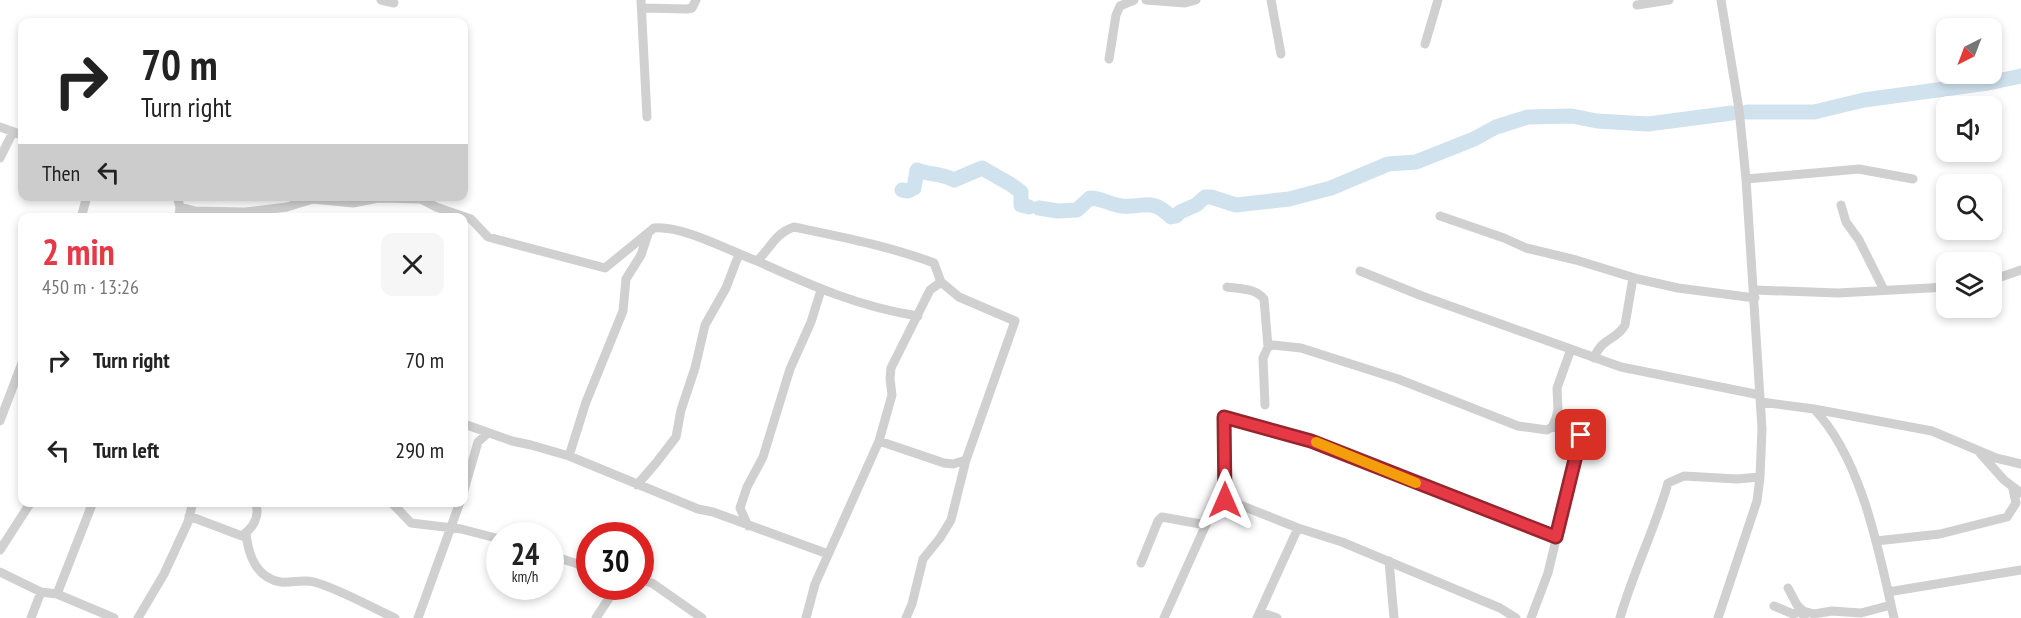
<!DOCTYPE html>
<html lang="en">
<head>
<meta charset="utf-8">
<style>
  body { margin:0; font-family:"PT Sans Narrow",sans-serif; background:#f6f6f6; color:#222; height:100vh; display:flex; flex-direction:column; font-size:22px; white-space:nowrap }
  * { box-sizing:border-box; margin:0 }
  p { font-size:20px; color:#767676 }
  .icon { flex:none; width:33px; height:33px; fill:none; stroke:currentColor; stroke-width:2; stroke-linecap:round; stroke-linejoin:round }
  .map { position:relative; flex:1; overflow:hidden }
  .side { position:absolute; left:18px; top:213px; width:450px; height:294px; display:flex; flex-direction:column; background:#fff; border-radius:12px; box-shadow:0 3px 9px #0003 }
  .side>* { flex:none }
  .banner { position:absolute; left:18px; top:18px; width:450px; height:183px; border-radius:12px; box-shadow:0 3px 9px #0003; background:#fff; color:#222; overflow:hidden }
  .needle { width:39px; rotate:222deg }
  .fabs { position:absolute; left:1936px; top:18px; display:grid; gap:12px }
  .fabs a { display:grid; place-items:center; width:66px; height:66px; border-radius:12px; background:#fff; box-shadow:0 3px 9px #0003; font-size:30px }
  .speed { position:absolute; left:486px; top:522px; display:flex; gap:12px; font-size:30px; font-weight:700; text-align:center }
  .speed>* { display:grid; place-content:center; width:78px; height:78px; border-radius:50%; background:#fff; box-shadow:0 3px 9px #0003; line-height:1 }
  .speed small { font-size:15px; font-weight:400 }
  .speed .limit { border:9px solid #d22; background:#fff; color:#111 }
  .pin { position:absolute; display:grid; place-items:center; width:51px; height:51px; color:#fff; margin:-26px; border-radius:12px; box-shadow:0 3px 9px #0006 }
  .me { position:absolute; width:66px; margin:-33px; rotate:0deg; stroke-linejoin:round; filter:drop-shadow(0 0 4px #0008) }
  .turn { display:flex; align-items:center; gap:21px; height:126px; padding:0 24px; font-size:27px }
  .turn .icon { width:78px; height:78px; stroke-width:2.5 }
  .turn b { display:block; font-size:42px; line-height:51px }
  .then { display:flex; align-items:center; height:57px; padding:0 24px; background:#0003; gap:12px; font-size:22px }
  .round { display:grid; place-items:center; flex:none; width:63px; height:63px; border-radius:12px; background:#f6f6f6 }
  .summary { display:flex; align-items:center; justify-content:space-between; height:102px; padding:0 24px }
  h1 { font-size:36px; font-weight:700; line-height:45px; color:#e63946 }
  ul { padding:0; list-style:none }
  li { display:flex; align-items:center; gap:18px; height:90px; padding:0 24px }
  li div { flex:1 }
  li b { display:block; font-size:22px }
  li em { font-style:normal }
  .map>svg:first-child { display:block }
</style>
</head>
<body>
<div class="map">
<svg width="2021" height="618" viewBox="0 0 2021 618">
  <rect width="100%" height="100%" fill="#fff"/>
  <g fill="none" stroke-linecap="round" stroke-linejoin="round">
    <path stroke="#cfe2ee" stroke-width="15" d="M 1747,112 L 1814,112 L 1864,100 L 1988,83 L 2021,76
      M 902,190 L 908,191 L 914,188 L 917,170 C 930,175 941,173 954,180 L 982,168 L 1010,184 L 1021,192 L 1021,205 L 1029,207
      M 1039,208 L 1058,211 L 1077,210 L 1090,198 C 1101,198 1111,205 1122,206 C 1144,208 1151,197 1171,217 L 1176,216 L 1180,212 L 1196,205 L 1205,197 L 1211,197 L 1236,205 L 1289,199 L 1331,188 L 1388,164 L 1416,162 L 1474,139 L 1496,127 L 1528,117 L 1572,116 L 1597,121 L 1648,124 L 1732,113"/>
    <path stroke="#d0d0d0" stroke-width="9" d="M 381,0 L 394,3
      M 641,0 L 647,117
      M 1146,0 L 1185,3 L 1196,0
      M 1271,0 L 1281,54
      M 1637,5 L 1669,0
      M 642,8 L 687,9 L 692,8 L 696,0
      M 1425,44 L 1438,0
      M 1109,59 L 1116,15 L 1120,6 L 1134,0
      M 0,127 L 22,135
      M 0,158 L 13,132
      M 1746,179 L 1859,169 L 1913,179
      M 177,196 L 180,207 L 179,218
      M 1841,205 L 1846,222 L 1859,240 L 1884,290
      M 180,207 L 195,211 L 245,212 L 287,207 L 313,199 L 353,203 L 378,198 L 421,199 L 436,207 L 471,219 L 488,237 L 605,268 L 654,228 C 682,225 730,251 757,261 C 771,248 775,233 794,227 C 842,237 889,246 934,263 L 941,282
      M 1440,216 L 1504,238 L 1526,248 L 1576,260 L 1638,279 L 1678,288 L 1755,298
      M 81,218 L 87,196
      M 757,261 C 810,285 859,307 918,316
      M 1360,271 L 1422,296 L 1621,367 L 1760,395
      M 1992,280 L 2021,270
      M 1227,287 C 1241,289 1255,288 1264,299 L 1268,347
      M 1754,290 L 1838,293 L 1947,287
      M 1594,358 C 1602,337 1616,341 1625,325 L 1633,278
      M 1761,402 L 1814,409 L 1932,431 L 1996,458 L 2021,464
      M 1265,405 L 1263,358 L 1268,347 L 1273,345 L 1301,348 L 1398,379 L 1518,426 L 1547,430 L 1552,427 L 1556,418 L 1558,410 L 1557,388 L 1571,349
      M 1814,409 C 1862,459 1879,552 1894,618
      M 0,421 L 22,363
      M 464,424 L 512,441 L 531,445 L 569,456 L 698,509 L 713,512 L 828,554
      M 1979,452 L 2004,480 L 2021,493
      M 569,456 L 586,402 L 623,311 L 626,279 L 641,255 L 648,234
      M 637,485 L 656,463 L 676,437 L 681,410 L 695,368 L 705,325 L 726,288 L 739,254
      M 464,490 L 478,442 L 488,433
      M 1225,499 L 1224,417 L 1311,441 L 1556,538
      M 391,502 L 411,523 L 461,529 L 500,539
      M 189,516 L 242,536 C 253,528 261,516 255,502
      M 748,526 L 740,508 L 747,487 L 763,457 L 790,369 L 811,322 L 821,290
      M 246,533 C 248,554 256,578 281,582 C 292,583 303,579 314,582 C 340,589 370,607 395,618
      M 1876,541 L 1940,534 L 2007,517 L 2016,503 L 2013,489
      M 0,550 L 31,502
      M 550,555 L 590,568
      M 1389,561 L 1394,618
      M 1141,563 L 1158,521 L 1162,517 L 1206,525
      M 0,572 L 41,592 L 57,594 L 114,618
      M 640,580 L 652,583 L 702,618
      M 1888,592 L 2021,570
      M 57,594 L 93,502
      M 1774,606 L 1793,614 L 1803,611 L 1797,605 L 1788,588
      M 1260,612 L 1277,618
      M 31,618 L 41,592
      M 138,618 L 164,574 L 188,522 L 193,502
      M 418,618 L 460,502
      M 596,618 L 617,586
      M 806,618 L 815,584 L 879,441 L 892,395 L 890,379 L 891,368 L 930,290 L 941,282 L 959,297 L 1015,321 L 966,460 L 953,464 L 944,463 L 879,441
      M 906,618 L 912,604 L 923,559 L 940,538 L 951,520 L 966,460
      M 1164,618 L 1212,511 L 1216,504 L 1225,499 L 1298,528 L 1342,542 L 1500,608 L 1516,618
      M 1257,618 L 1298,528
      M 1531,618 L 1548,573 L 1581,435 L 1552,427
      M 1620,618 C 1633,572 1655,529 1668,483 L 1684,476 L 1737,479 L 1760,477
      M 1718,618 L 1757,501 L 1760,477 L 1762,429 L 1746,179 L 1739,109 L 1721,0
      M 1804,618 L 1803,611 L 1814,614 L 1832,611 L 1861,613 L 1891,605"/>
  </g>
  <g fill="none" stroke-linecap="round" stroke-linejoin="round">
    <defs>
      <path id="route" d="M 1225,500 L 1224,417 L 1311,441 L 1556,537 L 1581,435"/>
    </defs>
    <use href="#route" stroke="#96252e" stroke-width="15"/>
    <use href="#route" stroke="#e63946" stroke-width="10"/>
    <path stroke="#f59e0b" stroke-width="10" d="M 1316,442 L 1416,483"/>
  </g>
</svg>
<div class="fabs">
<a><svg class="needle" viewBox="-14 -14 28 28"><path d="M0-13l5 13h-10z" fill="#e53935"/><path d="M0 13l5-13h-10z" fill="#767676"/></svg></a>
<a><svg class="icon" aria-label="sound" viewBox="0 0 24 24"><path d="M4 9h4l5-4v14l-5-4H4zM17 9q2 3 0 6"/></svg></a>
<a><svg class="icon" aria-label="search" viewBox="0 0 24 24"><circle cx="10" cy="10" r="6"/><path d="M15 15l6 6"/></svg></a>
<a><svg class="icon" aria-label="layers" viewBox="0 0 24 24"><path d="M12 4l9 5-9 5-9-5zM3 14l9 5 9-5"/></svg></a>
</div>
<div class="speed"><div>24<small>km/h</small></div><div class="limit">30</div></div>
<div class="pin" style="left:1581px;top:435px;background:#d93025"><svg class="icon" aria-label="arrive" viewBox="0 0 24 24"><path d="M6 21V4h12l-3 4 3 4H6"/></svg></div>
<svg class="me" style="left:1225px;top:500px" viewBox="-20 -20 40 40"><path d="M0-17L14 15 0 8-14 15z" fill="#e63946" stroke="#fff" stroke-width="4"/></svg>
<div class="banner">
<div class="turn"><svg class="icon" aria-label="right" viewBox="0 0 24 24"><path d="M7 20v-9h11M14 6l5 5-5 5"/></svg><div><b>70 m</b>Turn right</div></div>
<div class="then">Then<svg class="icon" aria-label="left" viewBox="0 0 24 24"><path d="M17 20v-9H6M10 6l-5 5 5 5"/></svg></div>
</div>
<section class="side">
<div class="summary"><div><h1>2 min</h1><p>450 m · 13:26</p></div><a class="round"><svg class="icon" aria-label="close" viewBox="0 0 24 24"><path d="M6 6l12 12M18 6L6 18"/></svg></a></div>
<ul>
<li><svg class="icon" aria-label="right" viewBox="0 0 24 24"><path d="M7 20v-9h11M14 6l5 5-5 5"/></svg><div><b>Turn right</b></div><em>70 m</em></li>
<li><svg class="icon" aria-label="left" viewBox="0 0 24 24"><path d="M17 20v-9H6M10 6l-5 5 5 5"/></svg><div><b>Turn left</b></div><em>290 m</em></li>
</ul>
</section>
</div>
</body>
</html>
